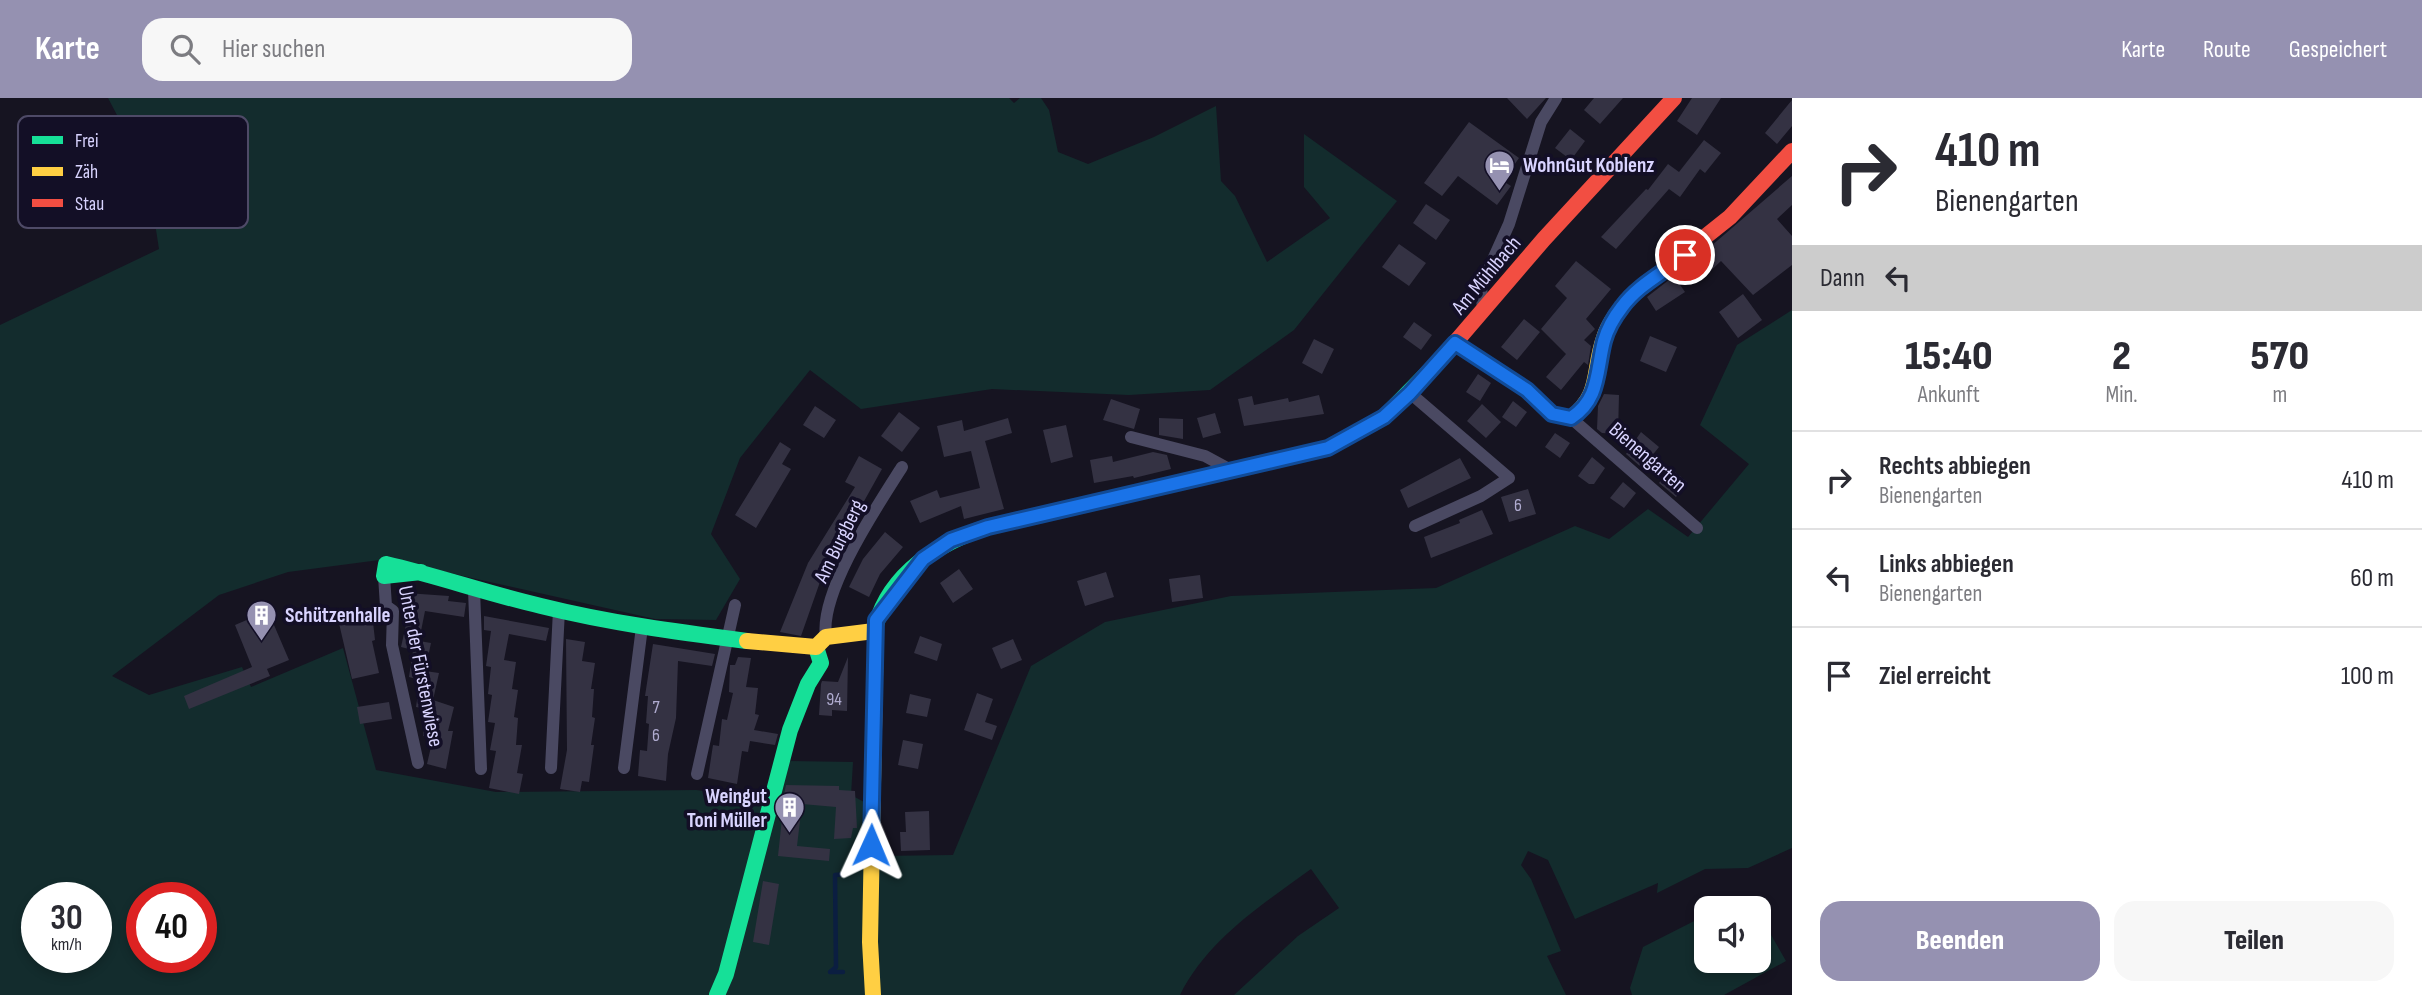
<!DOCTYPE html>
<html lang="de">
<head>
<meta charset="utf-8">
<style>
  body { margin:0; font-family:"Sofia Sans Condensed",sans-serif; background:#f7f7f7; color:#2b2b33; height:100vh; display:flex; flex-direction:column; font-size:26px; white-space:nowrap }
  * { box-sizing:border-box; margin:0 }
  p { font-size:23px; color:#7c7c81 }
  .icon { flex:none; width:38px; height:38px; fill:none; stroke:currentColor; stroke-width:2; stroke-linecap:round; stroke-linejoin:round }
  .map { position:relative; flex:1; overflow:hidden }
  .drawer { display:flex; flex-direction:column; background:#fff; width:630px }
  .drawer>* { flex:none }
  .banner { background:#fff; color:#2b2b33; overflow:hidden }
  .fabs { position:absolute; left:1694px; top:798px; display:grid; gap:14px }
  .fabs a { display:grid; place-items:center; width:77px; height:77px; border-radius:14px; background:#fff; box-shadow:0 4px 10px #0003; font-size:35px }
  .speed { position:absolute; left:21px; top:784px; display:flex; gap:14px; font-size:35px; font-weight:700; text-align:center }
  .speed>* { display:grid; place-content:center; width:91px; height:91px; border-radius:50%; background:#fff; box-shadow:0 4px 10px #0003; line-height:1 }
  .speed small { font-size:18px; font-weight:400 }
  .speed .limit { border:10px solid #d22; background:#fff; color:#111 }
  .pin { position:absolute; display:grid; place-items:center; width:60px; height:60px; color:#fff; margin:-30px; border:4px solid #fff; border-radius:50%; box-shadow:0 2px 7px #0007 }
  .me { position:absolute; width:77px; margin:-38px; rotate:1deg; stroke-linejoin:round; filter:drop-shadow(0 0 5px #0008) }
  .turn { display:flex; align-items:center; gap:24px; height:147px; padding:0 28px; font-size:32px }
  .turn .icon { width:91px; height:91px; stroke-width:2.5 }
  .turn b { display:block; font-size:49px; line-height:60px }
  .then { display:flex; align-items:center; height:66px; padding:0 28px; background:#0003; gap:14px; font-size:26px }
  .eta { display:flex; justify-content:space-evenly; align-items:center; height:119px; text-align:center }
  .eta b { font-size:42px; font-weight:800; line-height:49px }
  .button { display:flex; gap:14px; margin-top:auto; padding:14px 28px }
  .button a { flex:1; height:80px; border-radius:21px; background:#9591b1; color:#fff; font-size:28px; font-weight:800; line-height:80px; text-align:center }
  .button a+a { background:#f7f7f7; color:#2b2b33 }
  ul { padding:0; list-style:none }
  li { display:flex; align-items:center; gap:21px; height:98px; padding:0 28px; border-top:2px solid #e1e1e2 }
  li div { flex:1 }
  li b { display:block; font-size:26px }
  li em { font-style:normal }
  header { display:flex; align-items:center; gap:42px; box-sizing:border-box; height:98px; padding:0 35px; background:#9591b1; color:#fff }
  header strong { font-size:33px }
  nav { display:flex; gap:38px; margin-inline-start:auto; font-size:24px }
  .search { width:490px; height:63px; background:#f7f7f7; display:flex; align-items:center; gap:18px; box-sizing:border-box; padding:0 24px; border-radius:21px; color:#7c7c81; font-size:26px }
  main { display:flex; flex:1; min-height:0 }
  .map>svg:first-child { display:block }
</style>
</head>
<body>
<header>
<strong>Karte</strong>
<div class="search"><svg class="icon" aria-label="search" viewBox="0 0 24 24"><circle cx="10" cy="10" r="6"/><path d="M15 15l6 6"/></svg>Hier suchen</div>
<nav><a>Karte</a><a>Route</a><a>Gespeichert</a></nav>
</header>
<main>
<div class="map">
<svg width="1792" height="897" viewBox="0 0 1792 897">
  <rect width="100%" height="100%" fill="#161421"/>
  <path fill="#132c2d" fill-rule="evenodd" d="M 108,0 L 1009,0 L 1014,5 L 1020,0 L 1041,0 L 1049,12 L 1058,54 L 1088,66 L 1154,39 L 1216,8 L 1221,83 L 1235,98 L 1267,164 L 1330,120 L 1304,89 L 1304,36 L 1397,103 L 1294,232 L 1210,292 L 1129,297 L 992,291 L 861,311 L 810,272 L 740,360 L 711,436 L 740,481 L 716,522 L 655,521 L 387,461 L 288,474 L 219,497 L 112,578 L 149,597 L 242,569 L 251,589 L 343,550 L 376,672 L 496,694 L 696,692 L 777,702 L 789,663 L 853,664 L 851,697 L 864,704 L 866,897 L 0,897 L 0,227 L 159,151 L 147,74 ZM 37,800 L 96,800 L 96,859 L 37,859 ZM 142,800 L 201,800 L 201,859 L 142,859 Z
    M 1792,212 L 1792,750 L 1748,770 L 1705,771 L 1657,795 L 1658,785 L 1575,821 L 1548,762 L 1528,753 L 1521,767 L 1531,781 L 1561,853 L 1547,858 L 1566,897 L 1234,897 L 1298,838 L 1339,810 L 1311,771 C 1262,807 1208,841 1180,897 L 880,897 L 877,823 L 879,758 L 953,757 L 1031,568 L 1105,524 L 1231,498 L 1436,490 L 1575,428 L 1609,441 L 1648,411 L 1688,439 L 1749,366 L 1700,327 L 1737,247 Z
    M 1759,816 L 1786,863 L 1724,897 L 1632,897 L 1630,890 L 1643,849 L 1706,817 L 1706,863 L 1759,863 Z"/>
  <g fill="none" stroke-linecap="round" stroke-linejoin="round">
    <path stroke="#0b1e41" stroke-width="4.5" d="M 843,874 L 830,874 L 836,869 L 835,777 L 846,776"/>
  </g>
  <path fill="#343243" d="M 1507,0 L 1546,0 L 1527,21 Z
    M 1594,0 L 1623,0 L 1600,26 L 1584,12 Z
    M 1692,0 L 1721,0 L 1697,37 L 1677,23 Z
    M 1792,2 L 1792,28 L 1777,46 L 1765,35 Z
    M 1469,24 L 1519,60 L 1503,83 L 1511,88 L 1497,107 L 1458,78 L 1442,98 L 1424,85 Z
    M 1570,31 L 1585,43 L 1571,62 L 1555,50 Z
    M 1704,42 L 1721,55 L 1705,75 L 1700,71 L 1680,99 L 1669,91 L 1616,151 L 1601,139 L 1646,91 L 1648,92 L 1668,66 L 1679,74 Z
    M 1792,78 L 1792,107 L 1777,121 L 1792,138 L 1792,167 L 1753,197 L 1721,163 L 1701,182 L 1688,168 Z
    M 1426,106 L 1450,122 L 1436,142 L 1413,125 Z
    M 1399,146 L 1426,165 L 1409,188 L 1382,169 Z
    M 1576,163 L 1611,191 L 1586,221 L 1595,231 L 1584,242 L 1591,248 L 1588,267 L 1584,264 L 1561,292 L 1546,279 L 1566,256 L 1541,231 L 1567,200 L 1555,188 Z
    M 1674,178 L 1685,194 L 1656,213 L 1647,199 Z
    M 1743,196 L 1762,222 L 1738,240 L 1719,214 Z
    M 1524,221 L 1540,234 L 1517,262 L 1501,249 Z
    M 1414,224 L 1432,237 L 1421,252 L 1403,239 Z
    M 1650,238 L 1677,249 L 1666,274 L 1640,263 Z
    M 1314,241 L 1334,251 L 1322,276 L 1302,265 Z
    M 1478,276 L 1491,285 L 1480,303 L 1466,294 Z
    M 1604,296 L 1619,297 L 1618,336 L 1602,335 L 1597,331 L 1598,308 Z
    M 1319,297 L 1324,316 L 1244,328 L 1238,301 L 1252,298 L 1254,307 L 1288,300 L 1289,304 Z
    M 1111,301 L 1140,311 L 1134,331 L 1103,322 Z
    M 1513,303 L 1527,314 L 1516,329 L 1502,319 Z
    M 1482,306 L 1501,324 L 1486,340 L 1467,323 Z
    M 815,308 L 836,322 L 824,340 L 803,327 Z
    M 899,314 L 920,330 L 902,354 L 881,338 Z
    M 1215,315 L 1221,335 L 1203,340 L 1197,320 Z
    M 1008,320 L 1012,335 L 985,343 L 1004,411 L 964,421 L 961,408 L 920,425 L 910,403 L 937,392 L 940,400 L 980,390 L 971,353 L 944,359 L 937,328 L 962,322 L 964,333 Z
    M 1159,320 L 1183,321 L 1183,341 L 1159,337 Z
    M 1066,327 L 1073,359 L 1051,365 L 1043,332 Z
    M 1641,334 L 1659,349 L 1642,370 L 1626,356 Z
    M 1555,335 L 1570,345 L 1560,360 L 1545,349 Z
    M 780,344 L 791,351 L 782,366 L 791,371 L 756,430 L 735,417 Z
    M 1153,354 L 1167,357 L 1171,371 L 1134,380 L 1133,378 L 1094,385 L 1090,362 L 1112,358 L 1113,364 Z
    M 859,358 L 882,371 L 858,414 L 862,417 L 830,465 L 827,464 L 801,538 L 780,534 L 808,465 L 855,389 L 845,384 Z
    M 1592,359 L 1605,370 L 1594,386 L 1589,386 L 1578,378 Z
    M 1460,360 L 1471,380 L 1408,410 L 1400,392 Z
    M 1670,370 L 1687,384 L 1676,399 L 1659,385 Z
    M 1623,384 L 1636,395 L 1624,410 L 1610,400 Z
    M 1528,391 L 1536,416 L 1509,424 L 1501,399 Z
    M 1482,412 L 1493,436 L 1431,460 L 1424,439 L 1460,425 L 1459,422 Z
    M 885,434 L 903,449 L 880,476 L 869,499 L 849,489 L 863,461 Z
    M 959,471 L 973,491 L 953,505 L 940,485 Z
    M 1106,474 L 1114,499 L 1085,508 L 1077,483 Z
    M 1200,477 L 1203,500 L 1172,504 L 1169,481 Z
    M 406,495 L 449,498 L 448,503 L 466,505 L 464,519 L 425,513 L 419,543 L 431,545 L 425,573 L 439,575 L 433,602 L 454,609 L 448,633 L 453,633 L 446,671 L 427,666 L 433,640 L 423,638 L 427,611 L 416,609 L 420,582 L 409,579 L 413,552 L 401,549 L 410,509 L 404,508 Z
    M 268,513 L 289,562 L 267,571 L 270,578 L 189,611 L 184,598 L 252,569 L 235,527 Z
    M 372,515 L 375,542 L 372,543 L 379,575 L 352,581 L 338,521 Z
    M 484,518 L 549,530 L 546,543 L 509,536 L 504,562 L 516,564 L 512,591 L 518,592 L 514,619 L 518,620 L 516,647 L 522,647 L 517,675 L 523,676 L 519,696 L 489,690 L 496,653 L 490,652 L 495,625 L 488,624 L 492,597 L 488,596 L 491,569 L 486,568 L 491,533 L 484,532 Z
    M 920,538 L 942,546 L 937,563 L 914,555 Z
    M 566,541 L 585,544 L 582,563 L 595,565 L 591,591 L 594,591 L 592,619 L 595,620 L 591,647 L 594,647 L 589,684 L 582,683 L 580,694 L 560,691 L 567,652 Z
    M 1013,541 L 1022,562 L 1001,571 L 992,550 Z
    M 653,546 L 715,556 L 712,568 L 678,563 L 676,620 L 668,656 L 666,683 L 638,678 L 640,652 L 647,653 L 649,626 L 646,625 L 648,598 L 645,598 Z
    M 738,559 L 751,560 L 746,589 L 758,590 L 755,616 L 759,617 L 754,632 L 778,636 L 775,647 L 750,643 L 748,654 L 742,653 L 737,686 L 708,680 L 713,647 L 719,648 L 722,621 L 727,622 L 733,595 L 729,594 L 730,567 L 735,567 Z
    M 848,559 L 847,613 L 832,612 L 832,618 L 819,617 L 821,586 L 822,583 L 838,584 Z
    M 977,595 L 993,601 L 985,624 L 997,628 L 992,642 L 964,632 Z
    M 910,596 L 931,601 L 927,619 L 906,615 Z
    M 389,604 L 392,621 L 360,626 L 357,609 Z
    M 903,642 L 923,646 L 918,671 L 898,667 Z
    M 786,687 L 839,688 L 839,692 L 855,693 L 857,730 L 853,730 L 851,740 L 834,741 L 836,709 L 802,706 L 797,748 L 830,751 L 829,763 L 778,758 L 783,711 L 781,711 Z
    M 929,713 L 930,752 L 901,753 L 900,734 L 906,734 L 905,714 Z
    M 763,783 L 779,786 L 769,847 L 753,844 Z"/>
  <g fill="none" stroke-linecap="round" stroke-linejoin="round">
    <path stroke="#4a4962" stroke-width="12" d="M 1483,212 L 1481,188 L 1509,126 L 1541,24 L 1556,0
      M 1410,295 L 1509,380 L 1481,398 L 1415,428
      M 1571,320 L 1697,430
      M 1131,339 L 1205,358 L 1229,371
      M 384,478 L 386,508 L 393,513 L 392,547 L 418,665
      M 474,492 L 481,671
      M 826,539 C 819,494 878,407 902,369
      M 551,670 L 559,512
      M 624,670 L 642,529
      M 697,676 L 735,507"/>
    <path stroke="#16e098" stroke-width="16" d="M 421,474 L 384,478 L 386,466 C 438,478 489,496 541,508 C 609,525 678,534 747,543
      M 876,527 C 890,475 940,444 988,429 L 1328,350 L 1384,319 L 1441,261
      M 717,897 L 726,876 L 790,632 L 808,586 L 821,565 L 816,549"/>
    <path stroke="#ffcf43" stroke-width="16" d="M 1455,245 L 1527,292 L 1552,316 L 1571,320 C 1602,295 1592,274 1604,240 C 1609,224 1620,211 1631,198
      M 747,543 L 816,549 L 826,539 L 874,533
      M 873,897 L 870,844 L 876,527"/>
    <path stroke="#f24e42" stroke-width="16" d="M 1631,198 L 1730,119 L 1792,53
      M 1441,261 L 1544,141 L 1674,0"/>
  </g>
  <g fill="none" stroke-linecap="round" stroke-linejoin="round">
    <defs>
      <path id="route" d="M 871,747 L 876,522 L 923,461 L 951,442 L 988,429 L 1328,350 L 1384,319 L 1410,295 L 1455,245 L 1527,292 L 1552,316 L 1571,320 C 1600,301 1596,274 1604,243 C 1607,232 1615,218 1622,209 C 1639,186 1664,175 1685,157"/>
    </defs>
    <use href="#route" stroke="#114b97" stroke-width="18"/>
    <use href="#route" stroke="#1a73e8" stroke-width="12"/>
  </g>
  <defs>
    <symbol id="hotel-pin" viewBox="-11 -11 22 30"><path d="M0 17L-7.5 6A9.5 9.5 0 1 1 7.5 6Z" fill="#9591b1" stroke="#130f26"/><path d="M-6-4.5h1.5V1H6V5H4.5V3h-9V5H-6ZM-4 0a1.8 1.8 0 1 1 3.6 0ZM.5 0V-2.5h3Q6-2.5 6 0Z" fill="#fff"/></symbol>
    <symbol id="building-pin" viewBox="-11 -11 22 30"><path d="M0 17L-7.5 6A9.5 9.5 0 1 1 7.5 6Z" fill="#9591b1" stroke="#130f26"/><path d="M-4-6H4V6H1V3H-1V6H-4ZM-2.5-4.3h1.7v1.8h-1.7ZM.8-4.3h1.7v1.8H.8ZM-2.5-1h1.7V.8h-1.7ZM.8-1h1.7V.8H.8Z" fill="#fff"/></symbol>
  </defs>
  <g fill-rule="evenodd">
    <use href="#hotel-pin" x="1482" y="50" width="35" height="47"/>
    <use href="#building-pin" x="244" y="500" width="35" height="47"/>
    <use href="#building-pin" x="772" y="692" width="35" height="47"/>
  </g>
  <g text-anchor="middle" stroke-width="7" stroke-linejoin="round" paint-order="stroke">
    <g font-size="18" fill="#b0acd0">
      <text x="1518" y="413">6</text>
      <text x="834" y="607">94</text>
      <text x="656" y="615">7</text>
      <text x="656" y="643">6</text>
    </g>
    <g font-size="21" font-weight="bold" fill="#d9d4ff" stroke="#130f26" text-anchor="start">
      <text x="1523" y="74">WohnGut Koblenz</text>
      <text x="285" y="524">Schützenhalle</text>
      <text x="767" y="705" text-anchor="end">Weingut<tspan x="767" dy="24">Toni Müller</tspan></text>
    </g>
    <g font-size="21" fill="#d9d4ff" stroke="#130f26">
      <text transform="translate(1486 177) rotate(-50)" y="7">Am Mühlbach</text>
      <text transform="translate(1648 359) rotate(41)" y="7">Bienengarten</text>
      <text transform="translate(839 443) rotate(-64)" y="7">Am Burgberg</text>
      <text transform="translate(421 568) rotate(79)" y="7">Unter der Fürstenwiese</text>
    </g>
  </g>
  <rect x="18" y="18" width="230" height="112" rx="10" fill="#130f26" stroke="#4e4a67" stroke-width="2"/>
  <rect x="32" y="38" width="31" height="8" fill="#16e098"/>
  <rect x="32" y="69" width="31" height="9" fill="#ffcf43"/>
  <rect x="32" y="101" width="31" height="8" fill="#f24e42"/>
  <g font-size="19" fill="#d9d4ff">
    <text x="75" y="49">Frei</text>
    <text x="75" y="80">Zäh</text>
    <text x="75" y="112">Stau</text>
  </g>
</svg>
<div class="fabs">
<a><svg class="icon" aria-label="sound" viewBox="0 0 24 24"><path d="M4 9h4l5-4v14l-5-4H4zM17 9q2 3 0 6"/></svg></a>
</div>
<div class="speed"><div>30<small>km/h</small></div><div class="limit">40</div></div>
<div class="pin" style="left:1685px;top:157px;background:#d93025"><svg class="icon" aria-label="arrive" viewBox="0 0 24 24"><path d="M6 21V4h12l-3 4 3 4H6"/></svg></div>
<svg class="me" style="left:871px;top:747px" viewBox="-20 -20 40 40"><path d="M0-17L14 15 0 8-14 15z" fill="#1a73e8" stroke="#fff" stroke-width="4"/></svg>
</div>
<section class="drawer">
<div class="banner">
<div class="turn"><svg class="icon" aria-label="right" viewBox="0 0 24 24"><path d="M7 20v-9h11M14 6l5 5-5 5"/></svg><div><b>410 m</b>Bienengarten</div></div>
<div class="then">Dann<svg class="icon" aria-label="left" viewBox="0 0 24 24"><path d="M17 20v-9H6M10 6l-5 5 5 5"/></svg></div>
</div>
<div class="eta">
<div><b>15:40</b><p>Ankunft</p></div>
<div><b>2</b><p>Min.</p></div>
<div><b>570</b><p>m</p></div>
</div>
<ul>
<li><svg class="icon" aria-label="right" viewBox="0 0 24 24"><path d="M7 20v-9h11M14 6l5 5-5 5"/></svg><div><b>Rechts abbiegen</b><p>Bienengarten</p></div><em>410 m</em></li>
<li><svg class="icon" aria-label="left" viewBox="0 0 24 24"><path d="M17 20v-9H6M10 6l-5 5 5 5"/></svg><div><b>Links abbiegen</b><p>Bienengarten</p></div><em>60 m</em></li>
<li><svg class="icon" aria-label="arrive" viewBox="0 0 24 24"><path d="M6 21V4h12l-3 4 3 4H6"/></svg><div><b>Ziel erreicht</b></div><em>100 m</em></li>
</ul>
<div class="button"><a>Beenden</a><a>Teilen</a></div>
</section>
</main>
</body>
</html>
